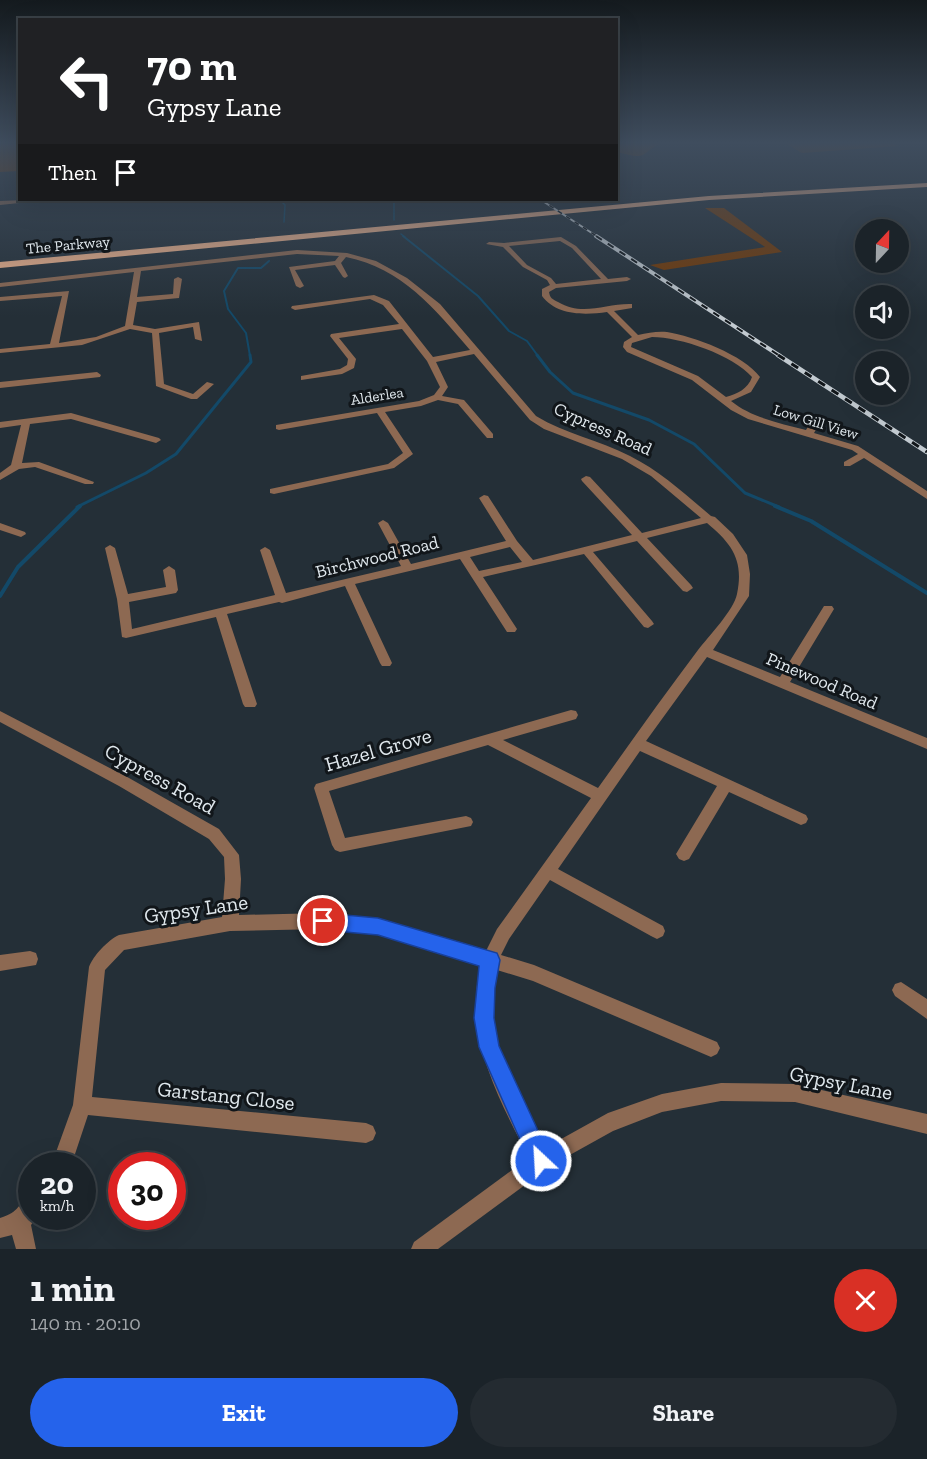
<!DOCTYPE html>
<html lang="en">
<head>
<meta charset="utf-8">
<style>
  body { margin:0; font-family:"Zilla Slab",serif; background:#242b31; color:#f1f3f6; height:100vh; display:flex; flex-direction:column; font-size:22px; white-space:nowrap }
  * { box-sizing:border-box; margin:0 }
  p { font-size:20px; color:#a0a4a8 }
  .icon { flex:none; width:33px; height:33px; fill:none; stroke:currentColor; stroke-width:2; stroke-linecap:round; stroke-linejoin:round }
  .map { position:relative; height:1249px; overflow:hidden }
  .panel { display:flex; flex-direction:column; background:#1b2329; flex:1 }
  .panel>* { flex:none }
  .hud { position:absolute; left:18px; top:18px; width:600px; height:183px; border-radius:0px; box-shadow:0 6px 24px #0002,0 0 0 2px #394046; background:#202124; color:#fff; overflow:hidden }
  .needle { width:39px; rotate:22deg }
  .tools { position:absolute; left:855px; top:219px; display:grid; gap:12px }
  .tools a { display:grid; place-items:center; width:54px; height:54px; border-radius:50%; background:#1b2329; box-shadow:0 6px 24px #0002,0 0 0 2px #394046; font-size:30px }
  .speed { position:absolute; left:18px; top:1152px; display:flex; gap:12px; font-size:30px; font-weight:700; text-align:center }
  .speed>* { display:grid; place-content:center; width:78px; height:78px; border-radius:50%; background:#1b2329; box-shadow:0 6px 24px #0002,0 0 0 2px #394046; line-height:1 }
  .speed small { font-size:15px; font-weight:400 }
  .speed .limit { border:9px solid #d22; background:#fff; color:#111 }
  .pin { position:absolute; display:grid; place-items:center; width:51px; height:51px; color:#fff; margin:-26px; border:3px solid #fff; border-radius:50%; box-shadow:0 2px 6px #0007 }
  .me { position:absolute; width:66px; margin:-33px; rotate:335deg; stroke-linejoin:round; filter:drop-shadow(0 0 4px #0008) }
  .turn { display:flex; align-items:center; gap:21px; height:126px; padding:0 30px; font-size:27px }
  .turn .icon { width:78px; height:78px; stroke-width:2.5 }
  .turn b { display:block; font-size:42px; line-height:51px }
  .then { display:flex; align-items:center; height:57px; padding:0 30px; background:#0003; gap:12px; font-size:22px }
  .round { display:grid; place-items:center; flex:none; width:63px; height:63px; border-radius:32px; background:#242b31 }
  .head { display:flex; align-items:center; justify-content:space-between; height:102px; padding:0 30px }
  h1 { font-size:36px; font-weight:800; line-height:45px }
  .primary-button { display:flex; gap:12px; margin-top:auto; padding:12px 30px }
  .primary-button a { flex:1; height:69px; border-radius:36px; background:#2563eb; color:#fff; font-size:24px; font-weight:800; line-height:69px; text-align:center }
  .primary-button a+a { background:#242b31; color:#f1f3f6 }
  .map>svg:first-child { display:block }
</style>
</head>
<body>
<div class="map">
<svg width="927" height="1249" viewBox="0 0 927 1249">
  <rect width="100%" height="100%" fill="#242f37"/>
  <path fill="#733905" d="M 0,142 L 19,142 L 19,171 L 0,172 Z
    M 617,142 L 662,142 C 637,156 649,160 617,152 Z
    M 783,142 L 891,142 L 898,146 L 802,153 Z
    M 705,208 L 724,208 L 782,252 L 664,270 L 650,265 L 765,247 Z"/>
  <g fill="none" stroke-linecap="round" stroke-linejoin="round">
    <path stroke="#134968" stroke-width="1.5" d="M 280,200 L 285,205 L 284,222
      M 394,200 L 394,220
      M 401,234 L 405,237"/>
    <path stroke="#134968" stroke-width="2" d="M 403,236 L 478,296 L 509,331 L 527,341 L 538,356
      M 250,356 L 246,333 L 228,309 L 224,291 L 238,268 L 261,268 L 269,261"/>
    <path stroke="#134968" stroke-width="3" d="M 537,355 L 550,372 L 573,393 L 649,420 L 694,444 L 745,493 L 779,507
      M 77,507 L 146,473 L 176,454 L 251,362 L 250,355"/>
    <path stroke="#134968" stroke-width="4" d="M 775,506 L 811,521 L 927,593
      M 0,596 L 18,567 L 80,506"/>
    <path fill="#8d6952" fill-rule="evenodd" d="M 26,200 L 48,200 L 0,205 L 0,201 Z
      M 561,237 L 576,246 L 608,279 L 627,277 L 631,279 L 627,281 L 556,288 L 549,292 C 550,298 552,299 558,302 C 583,317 606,303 632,304 L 632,308 L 614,311 L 638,335 C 648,333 657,331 667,332 C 693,336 744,355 760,377 L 751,392 L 731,401 C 752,418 780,423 806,430 L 814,417 L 820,417 L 822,419 L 814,433 L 858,446 L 927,491 L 927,499 L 864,458 L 850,466 L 844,466 L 844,462 L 858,454 L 852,450 L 748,419 L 731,410 L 692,380 L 627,352 L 623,347 L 624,342 L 632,337 L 607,312 C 585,315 557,316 542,296 L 542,289 L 550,285 L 547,280 L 523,267 L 503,247 L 486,244 L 489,242 L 504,243 ZM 560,241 L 572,248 L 601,279 L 556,284 L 551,278 L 527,265 L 509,246 ZM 652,337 C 680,337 733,355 752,377 C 748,389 737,394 726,397 L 698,376 L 631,347 L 632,343 Z
      M 297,250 L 347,253 L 376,261 L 407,278 L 440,304 L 536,416 C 565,434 599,440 630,456 C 660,471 685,494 711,516 L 715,517 L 733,534 L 747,555 L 750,574 L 749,596 L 713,650 L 780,677 L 824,606 L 832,606 L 834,609 L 790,682 L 927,738 L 927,749 L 707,657 L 646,741 L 806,815 L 808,819 L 806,823 L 801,825 L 729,792 L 689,859 L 684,861 L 679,859 L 676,854 L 679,849 L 717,786 L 640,751 L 558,869 L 663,926 L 665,931 L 663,936 L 657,939 L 651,936 L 550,880 L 509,939 L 501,955 L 534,965 L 717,1042 L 720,1048 L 717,1054 L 711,1057 L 533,981 L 497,970 C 480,1033 517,1094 545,1148 L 608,1113 L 662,1094 L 721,1083 L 795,1084 L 927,1114 L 927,1134 L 795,1102 L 721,1101 L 662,1112 L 613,1131 L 541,1171 L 534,1168 C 503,1106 461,1037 481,965 L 378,935 L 323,929 L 230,931 L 124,950 L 105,970 L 92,1097 L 366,1123 L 373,1126 L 376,1133 L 373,1140 L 366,1143 L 88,1115 L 71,1166 L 51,1166 L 73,1105 L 89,967 C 93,956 108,940 119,935 L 222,917 L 225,879 L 224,857 L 209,839 L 119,786 L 0,722 L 0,711 L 129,778 L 219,829 L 239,855 L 241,879 L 239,915 L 323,913 L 378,919 L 486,951 L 497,929 L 591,798 L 488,745 L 329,791 L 345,838 L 466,816 L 471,818 L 473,822 L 471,826 L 340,852 L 335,850 L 332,845 L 314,788 L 316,784 L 571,710 L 576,711 L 578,715 L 576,719 L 503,740 L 598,788 C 631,742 664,695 698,650 C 708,637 734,610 737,594 C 744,560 732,544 707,523 L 647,538 L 691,585 L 693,588 L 687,592 L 683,591 L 637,541 L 593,552 L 652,621 L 654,624 L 648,628 L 644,627 L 584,554 L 483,577 L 517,629 L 515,632 L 507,632 L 460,559 L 355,584 L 392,663 L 390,666 L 382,666 L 380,663 L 345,586 L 282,603 L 279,602 L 227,614 L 257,704 L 255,707 L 245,707 L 243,704 L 216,617 L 126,638 L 122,637 L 117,599 L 105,548 L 110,545 L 115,548 L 128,594 L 166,587 L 163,570 L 169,566 L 175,570 L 178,590 L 176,593 L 129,602 L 132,629 L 275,595 L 260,550 L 265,547 L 270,550 L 286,593 L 401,566 L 378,523 L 383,520 L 388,523 L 411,564 L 506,541 L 479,498 L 484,495 L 488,496 L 517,541 L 533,560 L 632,535 L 582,481 L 581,479 L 586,476 L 590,477 L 642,533 L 701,518 L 651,476 L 622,459 L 544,429 L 530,420 L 474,354 L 436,362 L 448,387 L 442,396 L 464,400 L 493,434 L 493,438 L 487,438 L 458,404 L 438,400 L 421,406 L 385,412 L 413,454 L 394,468 L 274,494 L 270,493 L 270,489 L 388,464 L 403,453 L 377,413 L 279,430 L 276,429 L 276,425 L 419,401 L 434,395 L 440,387 L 427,361 L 402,329 L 339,338 L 356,359 L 354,368 L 342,374 L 301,380 L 301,376 L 340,369 L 347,365 L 348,359 L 330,336 L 331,334 L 399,324 L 383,305 L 370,299 L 295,310 L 291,308 L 292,306 L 374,295 L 389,301 L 433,357 L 470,350 C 435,309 402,268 346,257 L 341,263 L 348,276 L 345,278 L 343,277 L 335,265 L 295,270 L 304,286 L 300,288 L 296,286 L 289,267 L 335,261 L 339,256 L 297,254 L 141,271 L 137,297 L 173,294 L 174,279 L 178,277 L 182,279 L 179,298 L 137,302 L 133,325 L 155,329 L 199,322 L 202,341 L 195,339 L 193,327 L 159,333 L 164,384 L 193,394 L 207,382 L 214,384 L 197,399 L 191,399 L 156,386 L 152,333 L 130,329 L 82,345 L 0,353 L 0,349 L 50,344 L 62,296 L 0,301 L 0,297 L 69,291 L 59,343 L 96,337 L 125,326 L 134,272 L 0,287 L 0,283 ZM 510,547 L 522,562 L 479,571 L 470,557 Z
      M 97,372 L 101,375 L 100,377 L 0,388 L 0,382 Z
      M 71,413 L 159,438 L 161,440 L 156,443 L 71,419 L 30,424 L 22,463 L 39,462 L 94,482 L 93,484 L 85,484 L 35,467 L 19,469 L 0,480 L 0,473 L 11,465 L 21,425 L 0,428 L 0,422 Z
      M 0,523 L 25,532 L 26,534 L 21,537 L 0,530 Z
      M 30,951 L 36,953 L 38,959 L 36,965 L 0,971 L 0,955 Z
      M 901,982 L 927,999 L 927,1019 L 895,996 L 892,990 L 895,984 Z
      M 32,1197 L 32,1216 L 38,1216 L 31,1225 L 36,1249 L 16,1249 L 12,1235 L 0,1238 L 0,1218 C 21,1212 16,1203 32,1197 Z"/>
    <path fill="#8d6952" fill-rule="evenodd" d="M 541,1151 L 548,1154 L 551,1161 L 548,1168 L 438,1249 L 411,1249 L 414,1242 L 534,1154 Z"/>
    <path fill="#f3b48b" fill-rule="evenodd" d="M 927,183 L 927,187 L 709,200 L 0,268 L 0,262 L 709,196 Z"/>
    <defs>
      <path id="rail-far2" d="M 541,200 L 598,237"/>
      <path id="rail-far1" d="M 596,236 L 780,356"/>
      <path id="rail" d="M 778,355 L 927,452"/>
    </defs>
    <use href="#rail-far2" stroke="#c2cad0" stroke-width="2"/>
    <use href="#rail-far1" stroke="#c2cad0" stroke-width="4"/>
    <use href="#rail" stroke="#c2cad0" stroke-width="4.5"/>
    <use href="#rail-far2" stroke="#11161a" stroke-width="1.5" stroke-dasharray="5" stroke-linecap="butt"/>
    <use href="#rail-far1" stroke="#11161a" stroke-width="2" stroke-dasharray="7" stroke-linecap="butt"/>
    <use href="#rail" stroke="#11161a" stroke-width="3" stroke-dasharray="8" stroke-linecap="butt"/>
  </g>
  <linearGradient id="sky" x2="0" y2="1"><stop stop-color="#141a1e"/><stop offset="0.45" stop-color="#3f4d5e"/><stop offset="1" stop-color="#3f4d5e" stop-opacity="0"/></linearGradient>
  <rect width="927" height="317" fill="url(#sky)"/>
  <path fill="#2563eb" stroke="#184099" stroke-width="1.5" d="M 323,913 L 378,918 L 497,953 L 500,960 L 495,988 L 494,1018 L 499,1046 L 552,1161 L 549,1169 L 541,1172 L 533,1169 L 479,1047 L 474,1018 L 479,966 L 378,935 L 323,930 L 316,927 L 314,921 L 316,915 Z"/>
  <g text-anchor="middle" stroke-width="6" stroke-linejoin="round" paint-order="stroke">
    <g font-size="15" fill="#e0e8ed" stroke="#11161a">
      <text transform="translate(68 245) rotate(-5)" y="5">The Parkway</text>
      <text transform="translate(377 396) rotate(-9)" y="5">Alderlea</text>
      <text transform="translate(816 422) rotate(17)" y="5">Low Gill View</text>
    </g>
    <g font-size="18" fill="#e0e8ed" stroke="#11161a">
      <text transform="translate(603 429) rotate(24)" y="6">Cypress Road</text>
      <text transform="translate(377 557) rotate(-14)" y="6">Birchwood Road</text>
      <text transform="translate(822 681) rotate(23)" y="6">Pinewood Road</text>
    </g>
    <g font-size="21" fill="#e0e8ed" stroke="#11161a">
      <text transform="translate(378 750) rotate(-16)" y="7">Hazel Grove</text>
      <text transform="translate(160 779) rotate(29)" y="7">Cypress Road</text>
      <text transform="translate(196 909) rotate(-8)" y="7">Gypsy Lane</text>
      <text transform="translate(841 1083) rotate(11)" y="7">Gypsy Lane</text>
      <text transform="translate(226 1096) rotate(6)" y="7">Garstang Close</text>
    </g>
  </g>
</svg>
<div class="tools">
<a><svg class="needle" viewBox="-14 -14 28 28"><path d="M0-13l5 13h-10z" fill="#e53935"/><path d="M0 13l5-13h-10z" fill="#a0a4a8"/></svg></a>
<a><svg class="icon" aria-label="sound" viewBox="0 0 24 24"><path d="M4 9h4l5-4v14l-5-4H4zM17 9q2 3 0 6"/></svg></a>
<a><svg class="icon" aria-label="search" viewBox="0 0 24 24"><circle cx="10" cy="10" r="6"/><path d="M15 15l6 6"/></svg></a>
</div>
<div class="speed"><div>20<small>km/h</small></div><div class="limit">30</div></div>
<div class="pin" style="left:323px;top:921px;background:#d93025"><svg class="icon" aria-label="arrive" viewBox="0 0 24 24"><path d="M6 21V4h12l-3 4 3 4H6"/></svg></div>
<svg class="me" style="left:541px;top:1161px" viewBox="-20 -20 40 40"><circle r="17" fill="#2563eb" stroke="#fff" stroke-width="3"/><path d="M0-11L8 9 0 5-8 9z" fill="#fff"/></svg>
<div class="hud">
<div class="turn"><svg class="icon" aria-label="left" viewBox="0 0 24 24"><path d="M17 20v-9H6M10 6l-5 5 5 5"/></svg><div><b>70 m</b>Gypsy Lane</div></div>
<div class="then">Then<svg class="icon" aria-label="arrive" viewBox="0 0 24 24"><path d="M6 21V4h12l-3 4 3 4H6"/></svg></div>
</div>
</div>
<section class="panel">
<div class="head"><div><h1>1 min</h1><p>140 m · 20:10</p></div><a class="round" style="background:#d93025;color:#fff"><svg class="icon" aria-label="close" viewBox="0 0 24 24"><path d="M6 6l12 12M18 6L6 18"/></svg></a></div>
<div class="primary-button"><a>Exit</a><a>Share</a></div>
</section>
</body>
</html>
